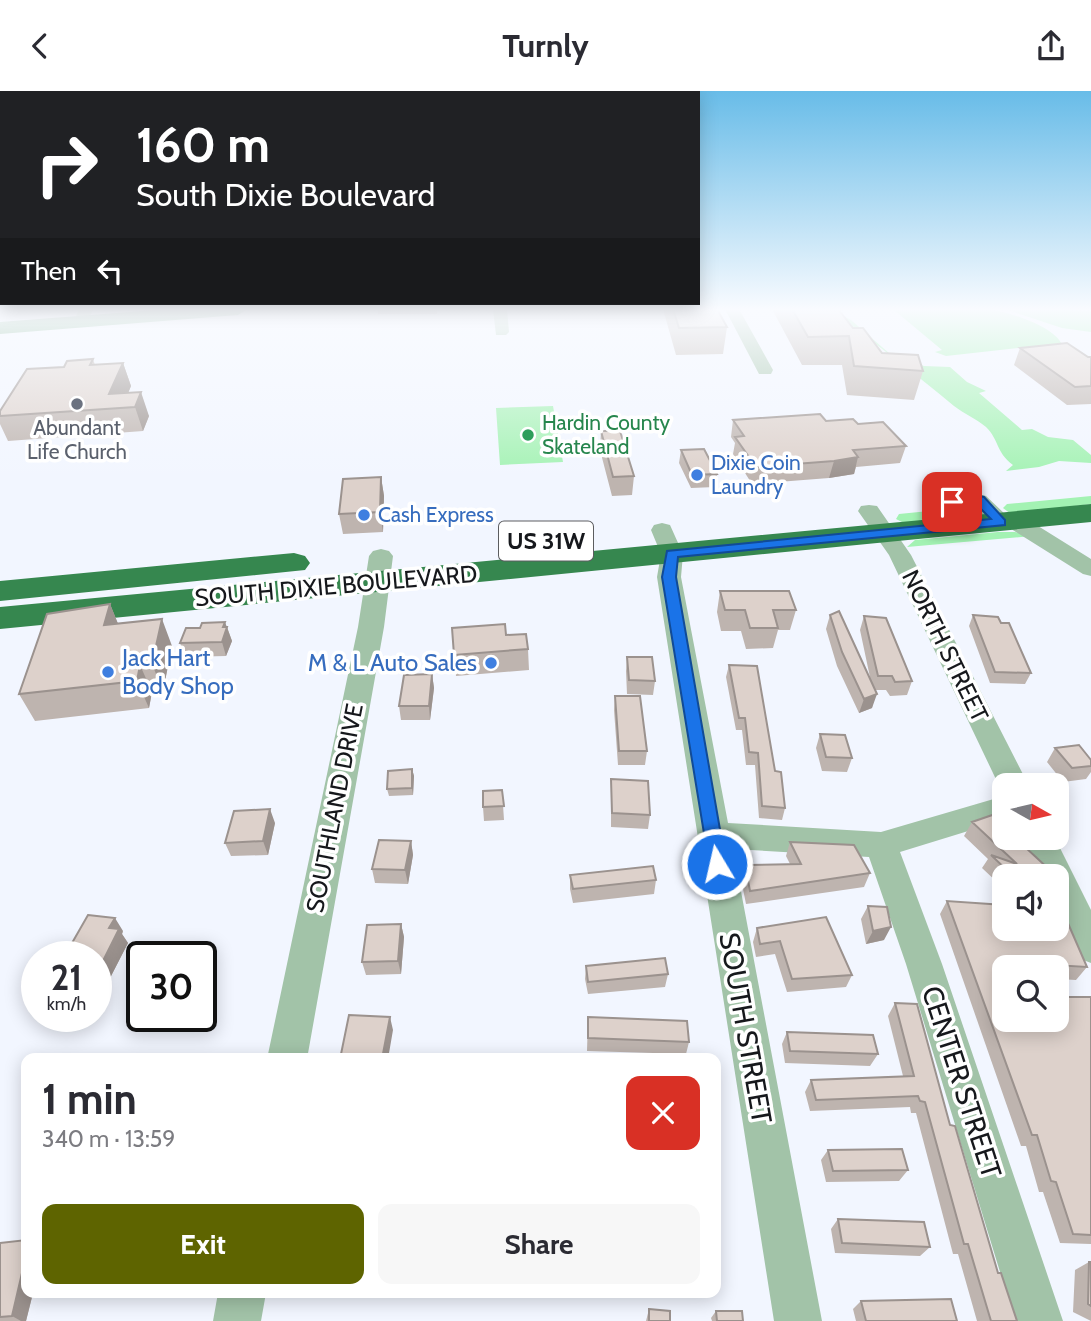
<!DOCTYPE html>
<html lang="en">
<head>
<meta charset="utf-8">
<style>
  body { margin:0; font-family:Cabin,sans-serif; background:#f7f7f7; color:#2b2b33; height:100vh; display:flex; flex-direction:column; font-size:26px; white-space:nowrap }
  * { box-sizing:border-box; margin:0 }
  p { font-size:23px; color:#7c7c81 }
  .icon { flex:none; width:38px; height:38px; fill:none; stroke:currentColor; stroke-width:2; stroke-linecap:round; stroke-linejoin:round }
  .map { position:relative; flex:1; overflow:hidden }
  .drawer { position:absolute; left:21px; top:962px; width:700px; height:245px; display:flex; flex-direction:column; background:#fff; border-radius:14px; box-shadow:0 4px 18px #0003 }
  .drawer>* { flex:none }
  .top-card { position:absolute; left:0px; top:0px; width:700px; height:214px; box-shadow:0 4px 18px #0003; background:#202124; color:#fff; overflow:hidden }
  .needle { width:46px; rotate:98deg }
  .controls { position:absolute; left:992px; top:682px; display:grid; gap:14px }
  .controls a { display:grid; place-items:center; width:77px; height:77px; border-radius:14px; background:#fff; box-shadow:0 4px 18px #0003; font-size:35px }
  .speed { position:absolute; left:21px; top:850px; display:flex; gap:14px; font-size:35px; font-weight:700; text-align:center }
  .speed>* { display:grid; place-content:center; width:91px; height:91px; border-radius:50%; background:#fff; box-shadow:0 4px 18px #0003; line-height:1 }
  .speed small { font-size:18px; font-weight:400 }
  .speed .limit { border:4px solid #111; border-radius:10px; background:#fff; color:#111 }
  .pin { position:absolute; display:grid; place-items:center; width:60px; height:60px; color:#fff; margin:-30px; border-radius:14px; box-shadow:0 4px 10px #0006 }
  .me { position:absolute; width:77px; margin:-38px; rotate:351deg; stroke-linejoin:round; filter:drop-shadow(0 0 5px #0008) }
  .turn { display:flex; align-items:center; gap:24px; height:147px; padding:0 21px; font-size:32px }
  .turn .icon { width:91px; height:91px; stroke-width:2.5 }
  .turn b { display:block; font-size:49px; line-height:60px }
  .then { display:flex; align-items:center; height:66px; padding:0 21px; background:#0003; gap:14px; font-size:26px }
  .round { display:grid; place-items:center; flex:none; width:74px; height:74px; border-radius:14px; background:#f7f7f7 }
  .overview { display:flex; align-items:center; justify-content:space-between; height:119px; padding:0 21px }
  h1 { font-size:42px; font-weight:700; line-height:52px }
  .action { display:flex; gap:14px; margin-top:auto; padding:14px 21px }
  .action a { flex:1; height:80px; border-radius:14px; background:#5e6400; color:#fff; font-size:28px; font-weight:700; line-height:80px; text-align:center }
  .action a+a { background:#f7f7f7; color:#2b2b33 }
  header { display:flex; justify-content:space-between; align-items:center; height:91px; padding:0 21px; background:#fff; font-size:32px; font-weight:700 }
  .map>svg:first-child { display:block }
</style>
</head>
<body>
<header><svg class="icon" aria-label="back" viewBox="0 0 24 24"><path d="M15 5l-7 7 7 7"/></svg>Turnly<svg class="icon" aria-label="share" viewBox="0 0 24 24"><path d="M12 15V3M7 8l5-5 5 5M5 13v7h14v-7"/></svg></header>
<div class="map">
<svg width="1091" height="1230" viewBox="0 0 1091 1230">
  <rect width="100%" height="100%" fill="#f2f6ff"/>
  <path fill="#a3f2b3" d="M 831,218 L 851,229 L 890,263 L 924,275 L 950,276 L 967,291 L 986,300 L 979,302 L 1022,339 L 1032,338 L 1048,346 L 1073,349 L 1091,364 L 1091,372 L 1059,370 L 1039,376 L 1006,380 L 1013,374 C 995,360 1000,350 986,336 C 977,328 964,323 954,315 C 914,281 872,251 831,218 Z
    M 885,218 C 918,218 952,216 985,218 C 1004,219 1055,235 1062,254 L 1044,259 L 1037,255 L 946,265 L 935,261 L 942,259 L 894,219 Z
    M 1005,218 L 1091,220 L 1091,241 L 1062,237 Z
    M 553,315 L 563,371 L 500,374 L 496,317 Z
    M 1091,405 L 1091,413 L 1011,423 L 1003,417 L 1007,413 Z
    M 959,417 L 970,419 L 974,425 L 908,434 L 896,428 L 899,423 Z
    M 998,441 L 1015,441 L 1032,445 L 907,456 L 915,449 Z"/>
  <g fill="none" stroke-linecap="round" stroke-linejoin="round">
    <path fill="#a2c3a8" fill-rule="evenodd" d="M 79,218 L 93,218 L 87,233 L 77,233 L 74,230 Z
      M 493,218 L 507,218 L 509,241 L 506,244 L 496,244 Z
      M 725,218 L 739,218 L 773,279 L 771,283 L 759,283 Z
      M 979,403 L 986,405 L 1007,425 L 1022,425 L 1091,468 L 1091,485 L 1083,483 L 1008,436 L 993,436 L 968,409 L 972,405 Z
      M 869,414 L 877,415 L 911,464 L 1029,695 L 1004,695 L 1003,703 L 889,464 L 858,420 L 861,415 Z
      M 662,432 L 670,434 L 683,463 L 681,486 L 728,732 L 881,741 L 1004,705 L 1004,729 L 900,761 L 942,873 L 1063,1230 L 1015,1230 L 906,873 L 869,766 L 733,758 L 822,1230 L 774,1230 L 657,486 L 661,463 L 651,439 L 654,434 Z
      M 381,458 L 389,460 L 393,465 L 384,536 L 307,968 L 267,968 L 358,536 L 369,465 L 373,460 Z
      M 1023,747 L 1055,747 L 1091,819 L 1091,872 L 1078,867 L 1057,821 L 1057,786 L 1041,786 Z
      M 218,1202 L 266,1202 L 261,1230 L 213,1230 Z"/>
    <path fill="#569767" fill-rule="evenodd" d="M 168,218 L 248,218 L 238,224 L 0,243 L 0,231 Z"/>
    <path fill="#36874f" fill-rule="evenodd" d="M 1091,413 L 1091,431 L 0,538 L 0,516 Z
      M 294,462 L 305,465 L 310,472 L 305,479 L 0,510 L 0,490 Z"/>
  </g>
  <path fill="#beb4af" fill-rule="evenodd" d="M 378,218 L 438,218 L 437,223 L 378,223 Z
    M 663,218 L 719,218 L 719,221 L 727,236 L 723,263 L 676,264 Z
    M 772,218 L 838,218 L 853,237 L 882,262 L 923,280 L 914,309 L 847,304 L 842,274 L 802,274 Z
    M 1020,257 L 1091,266 L 1091,313 L 1067,314 L 1014,274 Z
    M 93,268 L 95,274 L 123,272 L 131,295 L 128,302 L 149,325 L 143,340 L 8,350 L 0,333 L 0,320 L 64,276 Z
    M 733,329 L 858,333 L 906,355 L 900,372 L 856,376 L 854,383 L 829,387 L 752,393 L 733,363 L 735,352 L 731,346 Z
    M 601,340 L 634,385 L 632,404 L 612,405 L 600,359 Z
    M 681,359 L 717,383 L 715,396 L 691,397 L 679,372 Z
    M 381,386 L 384,405 L 383,441 L 343,443 L 339,423 Z
    M 720,500 L 796,519 L 790,539 L 778,539 L 773,557 L 746,558 L 741,540 L 721,540 L 717,521 Z
    M 110,513 L 118,533 L 172,555 L 163,600 L 152,601 L 149,617 L 35,630 L 19,603 Z
    M 830,524 L 871,591 L 860,539 L 864,525 L 912,590 L 907,604 L 890,605 L 886,599 L 875,599 L 872,617 L 859,622 L 837,575 L 826,538 Z
    M 973,524 L 1001,532 L 1031,582 L 1025,593 L 990,592 L 969,535 Z
    M 227,536 L 232,550 L 226,565 L 185,566 L 180,552 Z
    M 506,544 L 528,558 L 529,579 L 456,585 L 454,564 Z
    M 627,566 L 655,590 L 653,604 L 627,603 L 626,580 Z
    M 729,574 L 775,680 L 785,717 L 782,729 L 759,727 L 755,674 L 746,674 L 742,639 L 736,639 L 726,586 Z
    M 432,583 L 434,597 L 430,629 L 401,629 L 399,615 Z
    M 615,605 L 647,660 L 645,674 L 618,674 L 614,619 Z
    M 820,643 L 852,667 L 847,681 L 822,680 L 816,657 Z
    M 1055,657 L 1091,669 L 1091,681 L 1086,688 L 1063,691 L 1047,671 Z
    M 412,678 L 414,685 L 413,704 L 389,705 L 387,698 Z
    M 611,688 L 650,724 L 648,738 L 611,736 Z
    M 502,699 L 504,729 L 484,730 L 483,716 Z
    M 972,731 L 1029,759 L 1052,781 L 1048,786 L 1004,786 L 1004,811 L 994,801 L 999,793 L 982,777 L 988,768 L 964,745 Z
    M 275,732 L 268,764 L 231,765 L 225,752 Z
    M 411,750 L 413,764 L 408,793 L 375,792 L 372,778 Z
    M 790,751 L 870,782 L 864,796 L 746,813 L 741,788 L 745,774 L 790,773 L 786,765 Z
    M 570,784 L 656,789 L 654,803 L 573,812 L 570,798 Z
    M 947,810 L 1087,876 L 1076,889 L 1059,888 L 1066,906 L 1091,906 L 1091,1153 L 1060,1152 L 1043,1101 L 1039,1101 L 1026,1055 L 1021,1055 L 940,823 ZM 1004,877 L 1057,877 L 1057,929 Z
    M 868,815 L 884,849 L 866,853 L 861,828 Z
    M 401,833 L 404,846 L 401,883 L 366,884 L 362,871 Z
    M 757,837 L 852,884 L 846,896 L 787,901 L 775,863 L 756,866 L 753,851 Z
    M 123,840 L 122,843 L 128,852 L 110,887 L 96,886 L 96,866 Z
    M 586,875 L 668,883 L 665,896 L 588,903 L 585,888 Z
    M 895,912 L 950,1034 L 998,1182 L 1017,1230 L 977,1230 L 958,1163 L 953,1163 L 916,1022 L 911,1022 L 910,1016 L 810,1020 L 805,1001 L 811,989 L 903,985 L 888,925 Z
    M 588,926 L 689,951 L 686,963 L 587,960 Z
    M 787,941 L 878,963 L 870,975 L 785,972 L 782,953 Z
    M 828,1059 L 908,1079 L 899,1090 L 826,1091 L 821,1069 Z
    M 838,1128 L 930,1156 L 920,1165 L 835,1162 L 831,1138 Z
    M 26,1149 L 26,1202 L 33,1202 L 26,1230 L 0,1230 L 0,1152 Z
    M 1089,1171 L 1091,1171 L 1091,1230 L 1073,1221 L 1075,1179 Z
    M 861,1210 L 957,1230 L 856,1230 L 853,1218 Z
    M 649,1218 L 670,1230 L 646,1230 Z
    M 716,1220 L 743,1230 L 712,1230 L 711,1227 Z"/>
  <path fill="#9b928e" d="M 123,272 L 131,295 L 122,317 L 109,303 Z
    M 141,301 L 149,325 L 143,340 L 135,316 Z
    M 858,366 L 854,383 L 829,387 L 834,370 Z
    M 381,386 L 384,405 L 383,441 L 380,421 Z
    M 110,513 L 121,540 L 104,534 Z
    M 162,528 L 172,555 L 163,600 L 152,573 Z
    M 225,531 L 232,550 L 226,565 L 222,551 L 223,536 Z
    M 140,574 L 152,601 L 149,617 L 137,590 Z
    M 432,583 L 434,597 L 430,629 L 429,615 Z
    M 877,603 L 872,617 L 859,622 L 864,608 Z
    M 412,678 L 414,685 L 413,704 L 412,697 Z
    M 270,718 L 275,732 L 268,764 L 263,750 Z
    M 411,750 L 413,764 L 408,793 L 405,779 Z
    M 115,827 L 123,840 L 122,843 L 128,852 L 110,887 L 101,874 L 109,837 Z
    M 401,833 L 404,846 L 401,883 L 398,870 Z
    M 891,836 L 884,849 L 866,853 L 873,840 Z
    M 390,926 L 393,939 L 388,968 L 382,968 Z
    M 22,1182 L 26,1185 L 26,1202 L 33,1202 L 26,1230 L 21,1230 L 12,1225 Z"/>
  <path fill="#ddd1cb" stroke="#9b928e" stroke-width="2" d="M 673,218 L 717,218 L 727,236 L 679,237 Z
    M 792,218 L 838,218 L 853,237 L 863,237 L 882,262 L 918,264 L 923,280 L 854,275 L 849,245 L 808,246 Z
    M 1067,252 L 1088,266 L 1091,266 L 1091,295 L 1075,296 L 1020,257 Z
    M 93,268 L 90,274 L 123,272 L 109,303 L 141,301 L 135,316 L 0,325 L 0,320 L 27,278 L 64,276 L 67,270 Z
    M 820,323 L 826,330 L 853,328 L 858,333 L 883,331 L 906,355 L 853,359 L 858,366 L 834,370 L 756,376 L 735,346 L 744,345 L 733,329 Z
    M 601,340 L 620,340 L 634,385 L 613,386 Z
    M 704,358 L 717,383 L 692,384 L 681,359 Z
    M 381,386 L 380,421 L 339,423 L 343,388 Z
    M 720,500 L 789,500 L 796,519 L 773,519 L 778,537 L 750,537 L 745,519 L 725,519 Z
    M 110,513 L 104,534 L 162,528 L 152,573 L 140,574 L 137,590 L 19,603 L 47,523 Z
    M 839,520 L 877,603 L 864,608 L 842,561 L 830,524 Z
    M 973,524 L 998,526 L 1001,532 L 1009,532 L 1031,582 L 995,581 Z
    M 864,525 L 886,527 L 912,590 L 895,591 L 892,585 L 878,585 Z
    M 225,531 L 223,536 L 227,536 L 222,551 L 180,552 L 186,537 L 200,537 L 202,532 Z
    M 505,533 L 506,544 L 526,543 L 528,558 L 454,564 L 452,537 Z
    M 627,566 L 652,566 L 655,590 L 629,589 Z
    M 729,574 L 757,575 L 775,680 L 781,681 L 785,717 L 762,715 L 758,662 L 749,661 L 745,627 L 739,627 Z
    M 432,583 L 429,615 L 399,615 L 404,584 Z
    M 615,605 L 640,605 L 647,660 L 619,660 Z
    M 820,643 L 845,644 L 852,667 L 826,666 Z
    M 1079,654 L 1091,669 L 1091,675 L 1072,677 L 1055,657 Z
    M 412,678 L 412,697 L 387,698 L 388,680 Z
    M 611,688 L 648,690 L 650,724 L 612,722 Z
    M 502,699 L 504,715 L 483,716 L 483,700 Z
    M 270,718 L 263,750 L 225,752 L 234,720 Z
    M 1004,720 L 1004,747 L 1028,747 L 1033,752 L 1025,756 L 1052,781 L 1042,786 L 1006,786 L 1011,783 L 991,764 L 1017,773 L 972,731 Z
    M 379,749 L 411,750 L 405,779 L 372,778 Z
    M 790,751 L 854,754 L 870,782 L 750,800 L 745,774 L 801,773 Z
    M 653,775 L 656,789 L 573,798 L 570,784 Z
    M 1057,807 L 1087,876 L 1054,874 L 1055,877 L 1004,877 L 1004,929 L 1057,929 L 1057,882 L 1066,906 L 1091,906 L 1091,1144 L 1073,1143 L 1056,1091 L 1051,1090 L 1037,1044 L 1032,1044 L 947,810 L 1004,814 L 1004,838 L 1057,838 Z
    M 868,815 L 887,816 L 891,836 L 873,840 Z
    M 88,824 L 115,827 L 109,837 L 119,838 L 101,874 L 96,874 L 96,866 L 64,866 Z
    M 826,826 L 852,884 L 792,888 L 780,850 L 760,853 L 757,837 Z
    M 401,833 L 398,870 L 362,871 L 367,834 Z
    M 665,867 L 668,883 L 588,891 L 586,875 Z
    M 895,912 L 917,913 L 950,1034 L 955,1035 L 998,1182 L 1001,1182 L 1017,1230 L 991,1230 L 968,1153 L 964,1153 L 925,1011 L 920,1010 L 918,1005 L 816,1009 L 811,989 L 914,985 Z
    M 349,924 L 390,926 L 382,968 L 340,968 Z
    M 588,926 L 687,930 L 689,951 L 588,947 Z
    M 787,941 L 873,944 L 878,963 L 790,960 Z
    M 902,1058 L 908,1079 L 833,1080 L 828,1059 Z
    M 716,1112 L 719,1131 L 716,1131 Z
    M 838,1128 L 924,1131 L 930,1156 L 842,1152 Z
    M 26,1149 L 26,1182 L 22,1182 L 12,1225 L 0,1226 L 0,1152 Z
    M 1089,1171 L 1091,1171 L 1091,1215 L 1088,1213 Z
    M 951,1208 L 957,1230 L 866,1230 L 861,1210 Z
    M 649,1218 L 670,1220 L 670,1230 L 649,1230 Z
    M 716,1220 L 742,1220 L 743,1230 L 717,1230 Z"/>
  <linearGradient id="sky" x2="0" y2="1"><stop stop-color="#68bce8"/><stop offset="0.56" stop-color="#f9fbff"/><stop offset="1" stop-color="#f9fbff" stop-opacity="0"/></linearGradient>
  <rect width="1091" height="390" fill="url(#sky)"/>
  <path fill="#1a73e8" stroke="#114b97" stroke-width="2" d="M 979,405 L 984,406 L 1005,429 L 1005,434 L 678,466 L 676,486 L 726,773 L 724,779 L 717,781 L 710,779 L 662,486 L 667,460 L 991,428 L 976,413 L 952,415 L 946,411 L 952,408 Z"/>
  <circle fill="#6b7280" stroke="#fff" stroke-width="2.5" cx="77" cy="313" r="7"/>
  <circle fill="#2e9e5b" stroke="#fff" stroke-width="2.5" cx="528" cy="344" r="7"/>
  <g fill="#3f7fe0" stroke="#fff" stroke-width="2.5">
    <circle cx="697" cy="384" r="7"/>
    <circle cx="364" cy="424" r="7"/>
    <circle cx="491" cy="572" r="7"/>
    <circle cx="108" cy="581" r="7"/>
  </g>
  <g text-anchor="middle" stroke-width="7" stroke-linejoin="round" paint-order="stroke">
    <g font-size="21" fill="#27864d" stroke="#fff" text-anchor="start">
      <text x="542" y="339">Hardin County<tspan x="542" dy="24">Skateland</tspan></text>
    </g>
    <g font-size="21" fill="#5b616d" stroke="#fff">
      <text x="77" y="344">Abundant<tspan x="77" dy="24">Life Church</tspan></text>
    </g>
    <g font-size="21" fill="#366cbe" stroke="#fff" text-anchor="start">
      <text x="711" y="379">Dixie Coin<tspan x="711" dy="24">Laundry</tspan></text>
      <text x="378" y="431">Cash Express</text>
    </g>
    <rect fill="#fff" stroke="#5c5d60" stroke-width="2" x="499" y="430.5" width="94" height="39" rx="5"/>
    <g font-size="23" font-weight="bold" fill="#16181c">
      <text x="546" y="458">US 31W</text>
    </g>
    <g font-size="24" fill="#16181c" stroke="#fff">
      <text transform="translate(336 495) rotate(-5)" y="8">SOUTH DIXIE BOULEVARD</text>
      <text transform="translate(945 555) rotate(64)" y="8">NORTH STREET</text>
      <text transform="translate(335 717) rotate(-79)" y="8">SOUTHLAND DRIVE</text>
    </g>
    <g font-size="24" fill="#366cbe" stroke="#fff" text-anchor="start">
      <text x="122" y="575">Jack Hart<tspan x="122" dy="28">Body Shop</tspan></text>
      <text x="477" y="580" text-anchor="end">M &amp; L Auto Sales</text>
    </g>
    <g font-size="28" fill="#16181c" stroke="#fff">
      <text transform="translate(746 937) rotate(80)" y="10">SOUTH STREET</text>
      <text transform="translate(962 991) rotate(72)" y="10">CENTER STREET</text>
    </g>
  </g>
</svg>
<div class="controls">
<a><svg class="needle" viewBox="-14 -14 28 28"><path d="M0-13l5 13h-10z" fill="#e53935"/><path d="M0 13l5-13h-10z" fill="#7c7c81"/></svg></a>
<a><svg class="icon" aria-label="sound" viewBox="0 0 24 24"><path d="M4 9h4l5-4v14l-5-4H4zM17 9q2 3 0 6"/></svg></a>
<a><svg class="icon" aria-label="search" viewBox="0 0 24 24"><circle cx="10" cy="10" r="6"/><path d="M15 15l6 6"/></svg></a>
</div>
<div class="speed"><div>21<small>km/h</small></div><div class="limit">30</div></div>
<div class="pin" style="left:952px;top:411px;background:#d93025"><svg class="icon" aria-label="arrive" viewBox="0 0 24 24"><path d="M6 21V4h12l-3 4 3 4H6"/></svg></div>
<svg class="me" style="left:717px;top:773px" viewBox="-20 -20 40 40"><circle r="17" fill="#1a73e8" stroke="#fff" stroke-width="3"/><path d="M0-11L8 9 0 5-8 9z" fill="#fff"/></svg>
<div class="top-card">
<div class="turn"><svg class="icon" aria-label="right" viewBox="0 0 24 24"><path d="M7 20v-9h11M14 6l5 5-5 5"/></svg><div><b>160 m</b>South Dixie Boulevard</div></div>
<div class="then">Then<svg class="icon" aria-label="left" viewBox="0 0 24 24"><path d="M17 20v-9H6M10 6l-5 5 5 5"/></svg></div>
</div>
<section class="drawer">
<div class="overview"><div><h1>1 min</h1><p>340 m · 13:59</p></div><a class="round" style="background:#d93025;color:#fff"><svg class="icon" aria-label="close" viewBox="0 0 24 24"><path d="M6 6l12 12M18 6L6 18"/></svg></a></div>
<div class="action"><a>Exit</a><a>Share</a></div>
</section>
</div>
</body>
</html>
